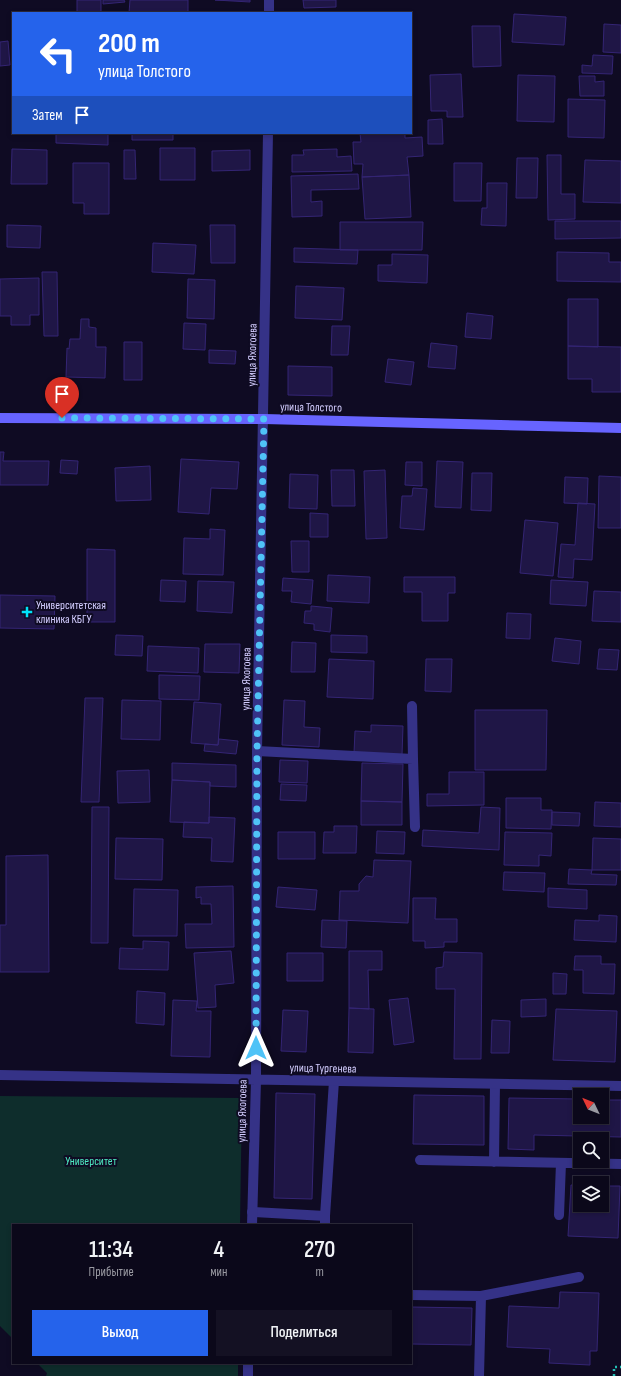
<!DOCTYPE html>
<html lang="ru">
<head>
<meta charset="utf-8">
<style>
  body { margin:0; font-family:"Sofia Sans Condensed",sans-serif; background:#141123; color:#f1f3f6; height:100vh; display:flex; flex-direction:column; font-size:15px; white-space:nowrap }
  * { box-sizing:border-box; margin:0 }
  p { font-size:13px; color:#9a9aa2 }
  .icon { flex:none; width:22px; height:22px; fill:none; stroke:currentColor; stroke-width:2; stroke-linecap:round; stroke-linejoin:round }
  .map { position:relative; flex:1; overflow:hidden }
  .drawer { position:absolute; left:12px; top:1224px; width:400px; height:140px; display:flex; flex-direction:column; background:#0b081a; border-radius:0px; box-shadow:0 2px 6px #0003,0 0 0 1px #2b2939 }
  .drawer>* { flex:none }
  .hud { position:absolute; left:12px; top:12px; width:400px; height:122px; border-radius:0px; box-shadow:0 2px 6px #0003,0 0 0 1px #2b2939; background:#2563eb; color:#fff; overflow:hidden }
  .needle { width:26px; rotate:313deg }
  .controls { position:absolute; left:573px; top:1088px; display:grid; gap:8px }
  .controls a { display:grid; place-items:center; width:36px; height:36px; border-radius:0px; background:#0b081a; box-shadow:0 2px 6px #0003,0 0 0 1px #2b2939; font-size:20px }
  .pin { position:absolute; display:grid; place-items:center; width:34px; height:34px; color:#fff; margin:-41px -17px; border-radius:50% 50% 50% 0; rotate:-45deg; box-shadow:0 0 4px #0007 }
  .pin .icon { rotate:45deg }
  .me { position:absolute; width:44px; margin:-22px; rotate:0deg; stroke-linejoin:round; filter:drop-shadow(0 0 3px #0008) }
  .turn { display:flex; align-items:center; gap:14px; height:84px; padding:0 20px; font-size:18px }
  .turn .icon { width:52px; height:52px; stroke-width:2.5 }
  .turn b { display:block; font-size:28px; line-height:34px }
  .then { display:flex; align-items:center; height:38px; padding:0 20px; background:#0003; gap:8px; font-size:15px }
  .eta { display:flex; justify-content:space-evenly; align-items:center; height:68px; text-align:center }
  .eta b { font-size:24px; font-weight:600; line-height:28px }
  .primary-button { display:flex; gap:8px; margin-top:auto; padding:8px 20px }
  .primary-button a { flex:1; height:46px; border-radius:0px; background:#2563eb; color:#fff; font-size:16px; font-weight:600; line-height:46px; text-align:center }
  .primary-button a+a { background:#141123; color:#f1f3f6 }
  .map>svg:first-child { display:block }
</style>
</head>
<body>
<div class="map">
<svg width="621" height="1376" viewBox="0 0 621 1376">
  <rect width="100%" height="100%" fill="#0f0b23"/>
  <path fill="#0e2d2c" d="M 0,1096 L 242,1098 L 240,1225 L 13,1225 L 13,1339 L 0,1326 Z
    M 37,1363 L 238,1363 L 238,1376 L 46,1376 L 47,1373 Z"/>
  <path fill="#1f1646" stroke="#342574" d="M 77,0 L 101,0 L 101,13 L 77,13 Z
    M 103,0 L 124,0 L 125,2 L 103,4 Z
    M 130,0 L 188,0 L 188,13 L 129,13 Z
    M 215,0 L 250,0 L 250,2 Z
    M 303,0 L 336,0 L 336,7 L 304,8 Z
    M 514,14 L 566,17 L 564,45 L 512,42 Z
    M 604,24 L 621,25 L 621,53 L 603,52 Z
    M 472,26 L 500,26 L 501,66 L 473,67 Z
    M 8,41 L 10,65 L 0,66 L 0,42 Z
    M 593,55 L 613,56 L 612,74 L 582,73 L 582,65 L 592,66 Z
    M 461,74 L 463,117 L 447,117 L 447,111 L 431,111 L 430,75 Z
    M 518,75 L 555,76 L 554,122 L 517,121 Z
    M 579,76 L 595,76 L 595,82 L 604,81 L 604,96 L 580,96 Z
    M 568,99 L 605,100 L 604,138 L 568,137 Z
    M 442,119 L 443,144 L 428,144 L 428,120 Z
    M 56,133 L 108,133 L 108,145 L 56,143 Z
    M 132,133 L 173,133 L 173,140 L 132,140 Z
    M 360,133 L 405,133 L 405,138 L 422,137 L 423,156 L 407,157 L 409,175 L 362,177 L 363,164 L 354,164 L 353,142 L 361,142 Z
    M 160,148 L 195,148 L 195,180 L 160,180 Z
    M 12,149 L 47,150 L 47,184 L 11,184 Z
    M 337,149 L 337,157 L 351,156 L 352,171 L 292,172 L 292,155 L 304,155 L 303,150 Z
    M 124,150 L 135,150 L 136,179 L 124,179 Z
    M 250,150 L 250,170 L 212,171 L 212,151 Z
    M 547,155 L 561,155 L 561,194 L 575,194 L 575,219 L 548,220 Z
    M 517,158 L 538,158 L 537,198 L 516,198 Z
    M 585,160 L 621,161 L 621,203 L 583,202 Z
    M 73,163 L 109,163 L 109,214 L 84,214 L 84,203 L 73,203 Z
    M 454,163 L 482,163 L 481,201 L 454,201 Z
    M 358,174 L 359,189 L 311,190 L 311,202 L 322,201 L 322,216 L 292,217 L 291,176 Z
    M 409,175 L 411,217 L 365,219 L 362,177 Z
    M 487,183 L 507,183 L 506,226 L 481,225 L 482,208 L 487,208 Z
    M 555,221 L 621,221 L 621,238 L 555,239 Z
    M 340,222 L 423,222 L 422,250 L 340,250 Z
    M 7,225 L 41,226 L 40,248 L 7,247 Z
    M 210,225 L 235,225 L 235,263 L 211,263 Z
    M 153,243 L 196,245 L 194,274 L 152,272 Z
    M 294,248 L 358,250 L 357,264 L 294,262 Z
    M 557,252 L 609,253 L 609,262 L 621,262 L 621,282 L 557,281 Z
    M 392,254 L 428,255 L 427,283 L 378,281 L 378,265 L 392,265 Z
    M 42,272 L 57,272 L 58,336 L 44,336 Z
    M 39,278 L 39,315 L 30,315 L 30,325 L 11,325 L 11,316 L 0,316 L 0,279 Z
    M 188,279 L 215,280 L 214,319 L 187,318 Z
    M 296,286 L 344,288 L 342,320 L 295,318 Z
    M 568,299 L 598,299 L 598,347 L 568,346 Z
    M 467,313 L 493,316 L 491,339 L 465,337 Z
    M 81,319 L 89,319 L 89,327 L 96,328 L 96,347 L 106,347 L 105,378 L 66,377 L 67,348 L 69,349 L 70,339 L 80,339 Z
    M 184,323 L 206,324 L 205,350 L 183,349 Z
    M 332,326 L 350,326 L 348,355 L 331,355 Z
    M 124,342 L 142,342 L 142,380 L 124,380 Z
    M 431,343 L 457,346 L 455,369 L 428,367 Z
    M 568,346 L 621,347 L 621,392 L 592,392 L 592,379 L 568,379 Z
    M 209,350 L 236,351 L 235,364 L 209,363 Z
    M 388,359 L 414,362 L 411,385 L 385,382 Z
    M 288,366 L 332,367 L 332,396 L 288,395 Z
    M 0,452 L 4,452 L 3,461 L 49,461 L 48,485 L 0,485 Z
    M 181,459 L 239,462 L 237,489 L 211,488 L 209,514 L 178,512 Z
    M 61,460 L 78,461 L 77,474 L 60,473 Z
    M 437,461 L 463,462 L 461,508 L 435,507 Z
    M 406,462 L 422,462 L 422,486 L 405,485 Z
    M 150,466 L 151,500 L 116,501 L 115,468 Z
    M 331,470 L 354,470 L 355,506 L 332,506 Z
    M 385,470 L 387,538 L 366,539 L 364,471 Z
    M 472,473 L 492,473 L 491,511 L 471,510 Z
    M 290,474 L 318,475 L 317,509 L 289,508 Z
    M 599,476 L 621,477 L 621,528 L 598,528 Z
    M 565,477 L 588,478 L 587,504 L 564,503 Z
    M 413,488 L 427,489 L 424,530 L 400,528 L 402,496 L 412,496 Z
    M 578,503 L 595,504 L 592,560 L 574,559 L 573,578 L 558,577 L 561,544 L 575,545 Z
    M 310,513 L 328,514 L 328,537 L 310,537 Z
    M 525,520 L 558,523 L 553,576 L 520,573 Z
    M 210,529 L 225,530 L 223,575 L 183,574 L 184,538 L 210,539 Z
    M 291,541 L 309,541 L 309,572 L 292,572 Z
    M 87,549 L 115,550 L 115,622 L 87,622 Z
    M 328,575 L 370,577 L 369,603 L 327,601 Z
    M 404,577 L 455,577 L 455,593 L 448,593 L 448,621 L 422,621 L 422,592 L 404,592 Z
    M 283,578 L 313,580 L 311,604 L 291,602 L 292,591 L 282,591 Z
    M 161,580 L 186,581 L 185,602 L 160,601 Z
    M 551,580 L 588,582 L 586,606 L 550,604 Z
    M 198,581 L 234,582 L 232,613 L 197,611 Z
    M 594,591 L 621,592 L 621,622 L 592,621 Z
    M 0,595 L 55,596 L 54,629 L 0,628 Z
    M 311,606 L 332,608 L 330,632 L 314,630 L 314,624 L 304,623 L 305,611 L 311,611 Z
    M 507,613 L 531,614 L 530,639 L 506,638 Z
    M 116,635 L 143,636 L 142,656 L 115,655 Z
    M 331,635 L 367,636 L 367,653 L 331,652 Z
    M 555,638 L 581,641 L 579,664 L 552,661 Z
    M 292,642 L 316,643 L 315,672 L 291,672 Z
    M 205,644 L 240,644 L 239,673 L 204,672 Z
    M 148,646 L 199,648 L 198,673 L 147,671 Z
    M 599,649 L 619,650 L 617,670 L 597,669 Z
    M 329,659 L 374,661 L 373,699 L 327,697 Z
    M 426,659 L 452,659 L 451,692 L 425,691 Z
    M 159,675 L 200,676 L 199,700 L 159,699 Z
    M 85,698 L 103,698 L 99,802 L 81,802 Z
    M 122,700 L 161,701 L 160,740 L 121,739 Z
    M 284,700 L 305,701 L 304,727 L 320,728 L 319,747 L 282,745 Z
    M 194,702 L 221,704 L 218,745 L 191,743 Z
    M 475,710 L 547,710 L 546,770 L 475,770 Z
    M 371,725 L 403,726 L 402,755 L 354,753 L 355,731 L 371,732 Z
    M 219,739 L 238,741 L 236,754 L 204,751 L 205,744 L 218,745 Z
    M 280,760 L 308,761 L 307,783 L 279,782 Z
    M 172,763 L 236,765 L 236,787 L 210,786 L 210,782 L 172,780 Z
    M 362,763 L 403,764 L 402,802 L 361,801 Z
    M 149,770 L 150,802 L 118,803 L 117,771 Z
    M 449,772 L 484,772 L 484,805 L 427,806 L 427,794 L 449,794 Z
    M 172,780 L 210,782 L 209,823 L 170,822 Z
    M 281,784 L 307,785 L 306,801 L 280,800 Z
    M 506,798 L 541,798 L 541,810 L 552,810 L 551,829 L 506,828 Z
    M 361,801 L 402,802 L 402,825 L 361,825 Z
    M 595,802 L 621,803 L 621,827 L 594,826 Z
    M 92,807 L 109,807 L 108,943 L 91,943 Z
    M 481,807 L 500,808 L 499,850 L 422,846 L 423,830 L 479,833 Z
    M 552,812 L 580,813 L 579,826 L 552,825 Z
    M 209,817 L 235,818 L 233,862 L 211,861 L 212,838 L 183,837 L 184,822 L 209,823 Z
    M 334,826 L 357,826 L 356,853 L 323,853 L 324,832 L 334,832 Z
    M 377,831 L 405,832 L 404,854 L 376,853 Z
    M 278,832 L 315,832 L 315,859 L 278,859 Z
    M 505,832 L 552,833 L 551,856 L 539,855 L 539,866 L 504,865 Z
    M 116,838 L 163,839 L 162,880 L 115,879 Z
    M 593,838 L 621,839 L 621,870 L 592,870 Z
    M 48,855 L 49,972 L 0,972 L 0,925 L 6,925 L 6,856 Z
    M 374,860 L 411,861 L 408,923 L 339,920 L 340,891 L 359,891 L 359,884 L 366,876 L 373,877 Z
    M 569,869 L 592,870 L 591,874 L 617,875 L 616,885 L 568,884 Z
    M 504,872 L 545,873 L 544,892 L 503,890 Z
    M 233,886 L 234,947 L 186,948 L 185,924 L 212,924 L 211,904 L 201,904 L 201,897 L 196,898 L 196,887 Z
    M 278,887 L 317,890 L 315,910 L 276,907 Z
    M 548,888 L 587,890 L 587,909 L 548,907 Z
    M 134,889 L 178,890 L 177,936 L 133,936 Z
    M 413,898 L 436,898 L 435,919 L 457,919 L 457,942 L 444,942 L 444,947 L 425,948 L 425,941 L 413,941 Z
    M 599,915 L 617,916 L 616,942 L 574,940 L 575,920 L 599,921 Z
    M 322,920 L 347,921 L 346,948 L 321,947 Z
    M 143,941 L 169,942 L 168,970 L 119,969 L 120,948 L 143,949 Z
    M 231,951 L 234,983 L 215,985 L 216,1007 L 198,1008 L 194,953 Z
    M 349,951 L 382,951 L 382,970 L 368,970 L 369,1009 L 349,1008 Z
    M 444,952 L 482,953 L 481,1059 L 454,1059 L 455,989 L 436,989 L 436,968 L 443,967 Z
    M 287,953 L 323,953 L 323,981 L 287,981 Z
    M 575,956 L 601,956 L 601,964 L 615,964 L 614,994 L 583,993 L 583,970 L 574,970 Z
    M 553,973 L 567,974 L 566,994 L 553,994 Z
    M 137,991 L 165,993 L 164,1025 L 136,1023 Z
    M 408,998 L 414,1042 L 394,1045 L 389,1000 Z
    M 546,999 L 546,1016 L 521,1017 L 521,1000 Z
    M 173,1000 L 197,1001 L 196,1011 L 211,1011 L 210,1057 L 171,1056 Z
    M 349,1008 L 374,1009 L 373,1053 L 348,1052 Z
    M 556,1009 L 617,1011 L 615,1062 L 553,1060 Z
    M 283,1010 L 308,1011 L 306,1052 L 281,1051 Z
    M 492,1020 L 510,1021 L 509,1053 L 491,1053 Z
    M 276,1093 L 315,1094 L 312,1199 L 274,1198 Z
    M 414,1095 L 484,1096 L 484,1145 L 413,1144 Z
    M 509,1098 L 580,1099 L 580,1117 L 602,1117 L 602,1100 L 621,1100 L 621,1137 L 534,1135 L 534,1150 L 508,1149 Z
    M 571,1185 L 580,1185 L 580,1205 L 602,1205 L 602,1186 L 620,1186 L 618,1238 L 568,1236 Z
    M 560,1292 L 599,1293 L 597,1351 L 590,1351 L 590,1365 L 549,1363 L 550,1349 L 507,1347 L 509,1306 L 559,1308 Z
    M 411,1307 L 472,1308 L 471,1345 L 411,1344 Z"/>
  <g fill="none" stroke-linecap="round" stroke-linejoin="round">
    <path stroke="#22beb4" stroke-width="2.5" stroke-dasharray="2 3" stroke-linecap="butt" d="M 614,1376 L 614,1367 L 621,1367"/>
    <path stroke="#353287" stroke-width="10" d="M 257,751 L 413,759 L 412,706
      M 413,759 L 415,827
      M 420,1160 L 621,1164
      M 494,1162 L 495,1084
      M 252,1212 L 325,1216 L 325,1225
      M 559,1215 L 561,1163
      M 325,1216 L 334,1081
      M 411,1295 L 481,1296
      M 479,1376 L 481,1296 L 579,1277"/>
    <path stroke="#353287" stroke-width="10" d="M 269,13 L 269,0
      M 0,1075 L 621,1086
      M 252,1225 L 256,1080 L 257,751 L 268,133
      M 248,1376 L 248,1363"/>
    <path stroke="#6764ff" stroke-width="10" d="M 0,418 L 264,419 L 621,428"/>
  </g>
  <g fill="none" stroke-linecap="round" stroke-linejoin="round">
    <path stroke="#4fc3f7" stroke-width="7" stroke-dasharray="0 12.6" d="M 62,418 L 264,419 L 257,751 L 256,1048"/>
  </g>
  <path fill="#00e1f8" stroke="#0f0b23" stroke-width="1.5" d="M25 606h4v4h4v4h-4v4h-4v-4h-4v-4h4z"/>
  <g text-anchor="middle" stroke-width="4" stroke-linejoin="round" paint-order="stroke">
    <g font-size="12" fill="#d3cdff" stroke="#0f0b23">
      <text transform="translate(252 355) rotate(-89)" y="4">улица Яхогоева</text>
      <text transform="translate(311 407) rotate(1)" y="4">улица Толстого</text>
      <text transform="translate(246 679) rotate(-89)" y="4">улица Яхогоева</text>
      <text transform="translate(323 1068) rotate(1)" y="4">улица Тургенева</text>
      <text transform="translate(242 1111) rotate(-89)" y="4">улица Яхогоева</text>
    </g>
    <g font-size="12" fill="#d3cdff" stroke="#0f0b23" text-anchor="start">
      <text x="36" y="609">Университетская<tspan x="36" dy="14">клиника КБГУ</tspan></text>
    </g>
    <g font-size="12" fill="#4eeac2" stroke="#0f0b23">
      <text x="91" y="1165">Университет</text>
    </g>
  </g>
</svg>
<div class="controls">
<a><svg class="needle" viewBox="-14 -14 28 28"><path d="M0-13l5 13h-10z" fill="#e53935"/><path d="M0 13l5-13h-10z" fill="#9a9aa2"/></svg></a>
<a><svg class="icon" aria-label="search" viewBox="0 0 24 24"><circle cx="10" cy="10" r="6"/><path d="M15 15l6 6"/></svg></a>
<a><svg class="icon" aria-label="layers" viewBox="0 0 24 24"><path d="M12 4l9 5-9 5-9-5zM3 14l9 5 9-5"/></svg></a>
</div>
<div class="pin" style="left:62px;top:418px;background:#d93025"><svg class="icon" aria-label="arrive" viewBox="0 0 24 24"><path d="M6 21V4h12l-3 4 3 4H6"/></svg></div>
<svg class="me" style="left:256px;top:1048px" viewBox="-20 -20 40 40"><path d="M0-17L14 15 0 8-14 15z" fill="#4fc3f7" stroke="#fff" stroke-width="4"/></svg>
<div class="hud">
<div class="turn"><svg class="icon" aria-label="left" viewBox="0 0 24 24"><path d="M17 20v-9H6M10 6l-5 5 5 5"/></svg><div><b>200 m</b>улица Толстого</div></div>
<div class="then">Затем<svg class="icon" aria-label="arrive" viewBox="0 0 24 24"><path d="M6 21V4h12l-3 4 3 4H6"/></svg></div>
</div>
<section class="drawer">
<div class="eta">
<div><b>11:34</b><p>Прибытие</p></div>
<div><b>4</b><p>мин</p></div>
<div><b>270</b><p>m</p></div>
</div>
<div class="primary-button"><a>Выход</a><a>Поделиться</a></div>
</section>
</div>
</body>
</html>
